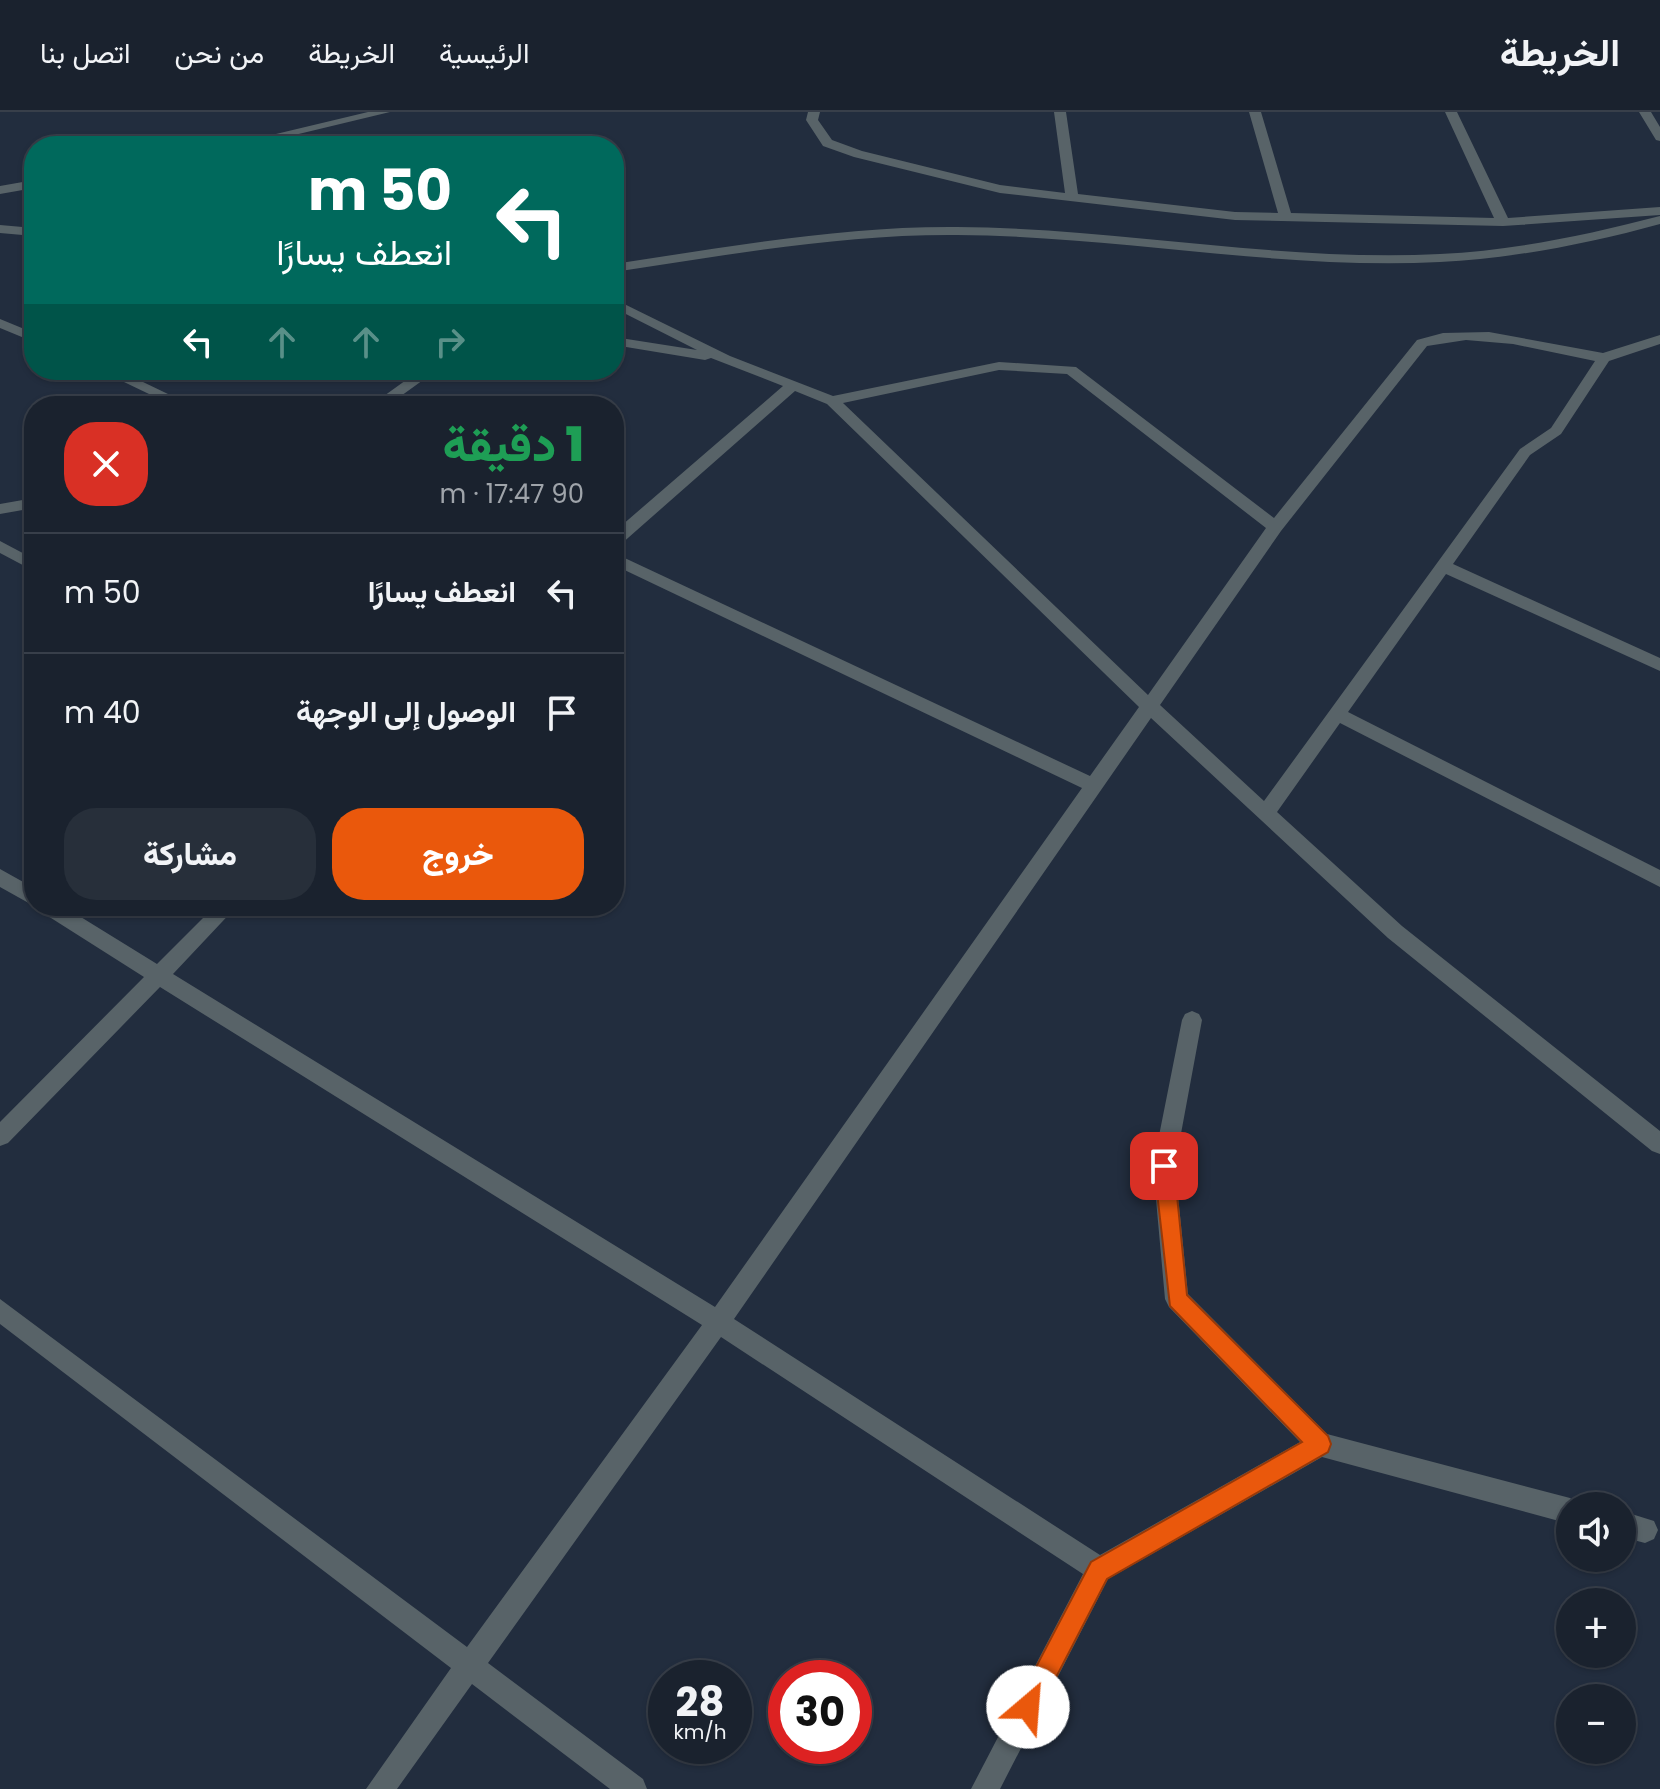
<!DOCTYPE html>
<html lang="ar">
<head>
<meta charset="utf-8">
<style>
  body { margin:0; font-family:Poppins,Vazirmatn,sans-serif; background:#272f3a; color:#f1f3f6; direction:rtl; height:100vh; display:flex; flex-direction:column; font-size:30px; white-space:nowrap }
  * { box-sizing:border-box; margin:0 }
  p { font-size:26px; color:#9fa4aa }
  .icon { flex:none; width:44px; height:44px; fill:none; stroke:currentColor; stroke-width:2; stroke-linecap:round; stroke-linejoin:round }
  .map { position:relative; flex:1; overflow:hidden; direction:ltr }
  .panel { position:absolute; left:24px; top:284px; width:600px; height:520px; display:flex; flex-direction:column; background:#1a222e; border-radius:32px; box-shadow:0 2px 6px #0004,0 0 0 2px #383f4a; direction:rtl }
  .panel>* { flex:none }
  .top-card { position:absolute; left:24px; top:24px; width:600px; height:244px; border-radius:32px; box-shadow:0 2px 6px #0004,0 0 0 2px #383f4a; direction:rtl; background:#00695c; color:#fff; overflow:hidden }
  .buttons { position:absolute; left:1556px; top:1380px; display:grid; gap:16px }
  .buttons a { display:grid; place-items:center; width:80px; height:80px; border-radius:50%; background:#1a222e; box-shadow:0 2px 6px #0004,0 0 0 2px #383f4a; font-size:40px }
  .speed { position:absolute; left:648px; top:1548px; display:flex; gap:16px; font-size:40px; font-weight:700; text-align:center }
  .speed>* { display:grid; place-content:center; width:104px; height:104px; border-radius:50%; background:#1a222e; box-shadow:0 2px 6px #0004,0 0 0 2px #383f4a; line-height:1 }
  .speed small { font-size:20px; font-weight:400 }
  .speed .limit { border:12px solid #d22; background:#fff; color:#111 }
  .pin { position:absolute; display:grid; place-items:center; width:68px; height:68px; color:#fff; margin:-34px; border-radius:16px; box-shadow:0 4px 12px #0006 }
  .me { position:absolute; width:88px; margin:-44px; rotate:27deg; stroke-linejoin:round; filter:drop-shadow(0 0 6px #0008) }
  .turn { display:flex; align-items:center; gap:28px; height:168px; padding:0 40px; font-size:36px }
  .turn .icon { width:104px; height:104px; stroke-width:2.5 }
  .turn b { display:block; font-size:56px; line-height:68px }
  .lanes { display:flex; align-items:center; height:76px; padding:0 40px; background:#0003; justify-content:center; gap:40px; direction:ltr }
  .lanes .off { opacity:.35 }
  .round { display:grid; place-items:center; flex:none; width:84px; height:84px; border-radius:32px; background:#272f3a }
  .overview { display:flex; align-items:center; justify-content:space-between; height:136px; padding:0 40px }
  h1 { font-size:48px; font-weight:800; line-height:60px; color:#1e9e55 }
  .primary-button { display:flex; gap:16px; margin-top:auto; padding:16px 40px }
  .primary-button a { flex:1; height:92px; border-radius:32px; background:#ea580c; color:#fff; font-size:32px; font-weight:800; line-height:92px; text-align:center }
  .primary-button a+a { background:#272f3a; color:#f1f3f6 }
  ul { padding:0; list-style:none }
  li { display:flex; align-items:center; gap:24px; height:120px; padding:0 40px; border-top:2px solid #383f4a }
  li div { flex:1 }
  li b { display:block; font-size:30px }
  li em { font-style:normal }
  header { display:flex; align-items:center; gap:48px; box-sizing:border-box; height:112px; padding:0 40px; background:#1a222e; border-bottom:2px solid #383f4a }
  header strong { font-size:38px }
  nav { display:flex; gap:44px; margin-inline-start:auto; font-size:28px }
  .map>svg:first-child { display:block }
</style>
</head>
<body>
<header>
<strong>الخريطة</strong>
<nav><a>الرئيسية</a><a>الخريطة</a><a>من نحن</a><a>اتصل بنا</a></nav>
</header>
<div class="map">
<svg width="1660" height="1677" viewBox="0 0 1660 1677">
  <rect width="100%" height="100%" fill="#222d3e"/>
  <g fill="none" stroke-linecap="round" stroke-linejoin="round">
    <path fill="#586368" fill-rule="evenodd" d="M 368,0 L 390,0 L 249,34 L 226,34 Z
      M 808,0 L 820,0 L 818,8 L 832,28 L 862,39 L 1000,73 L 1065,81 L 1054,0 L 1066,0 L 1078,82 L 1235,100 L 1278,101 L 1249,0 L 1261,0 L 1291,101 L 1494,106 L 1445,0 L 1457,0 L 1508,106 L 1660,95 L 1660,103 L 1503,114 L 1235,108 L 1000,81 L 854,45 L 823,34 L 806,8 Z
      M 1639,0 L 1651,0 L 1660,15 L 1660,29 L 1656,28 Z
      M 34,68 L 34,76 L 0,82 L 0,74 Z
      M 1660,104 L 1660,112 C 1587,132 1515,146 1440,150 C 1278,158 1118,124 957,123 C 842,122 727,143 614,160 L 614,152 C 727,135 842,114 957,115 C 1118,116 1278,150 1440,142 C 1516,138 1587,123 1660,104 Z
      M 0,113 L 34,116 L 34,124 L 0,121 Z
      M 614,187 L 730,244 L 833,284 L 999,250 L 1076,255 L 1274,406 L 1417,228 L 1443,221 L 1489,220 L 1603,241 L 1660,223 L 1660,232 L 1609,249 L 1561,322 L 1530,343 L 1453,452 L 1660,546 L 1660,559 L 1446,462 L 1348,600 L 1660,758 L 1660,775 L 1340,611 L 1277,700 L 1402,814 L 1660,1019 L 1660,1042 L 1652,1039 L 1388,826 L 1151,606 L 734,1207 L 1100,1443 L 1300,1330 L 1169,1195 L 1165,1187 L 1153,1054 L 1182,908 L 1185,902 L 1192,899 L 1199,902 L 1202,908 L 1175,1054 L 1188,1182 L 1327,1322 L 1570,1386 L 1581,1394 L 1570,1394 L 1570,1412 L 1322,1345 L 1108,1467 L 1000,1677 L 971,1677 L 1083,1462 L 721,1225 L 488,1551 L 643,1667 L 647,1677 L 610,1677 L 472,1572 L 397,1677 L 366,1677 L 451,1556 L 0,1212 L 0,1187 L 467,1535 L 702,1213 L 160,875 L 8,1031 L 0,1034 L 0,1010 L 144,865 L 40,799 L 37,794 L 63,794 L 157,852 L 215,794 L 237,794 L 173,862 L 715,1195 L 1082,676 L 614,453 L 614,441 L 1090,664 L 1139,595 L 827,292 L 795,279 L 620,433 L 614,434 L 614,420 L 783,274 L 711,246 L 705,248 L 614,233 L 614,225 L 697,238 L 614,196 ZM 1466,228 L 1513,232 L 1595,249 L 1551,316 L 1520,337 L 1264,689 L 1160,593 L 1281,419 L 1427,234 ZM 999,258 L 1067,262 L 1266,416 L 1148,583 L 843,291 Z
      M 0,207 L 34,221 L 34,230 L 0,216 Z
      M 99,258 L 118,258 L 193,294 L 174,294 Z
      M 420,258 L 437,258 L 387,294 L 370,294 Z
      M 34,386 L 34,396 L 0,402 L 0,392 Z
      M 0,429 L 34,447 L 34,459 L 0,441 Z
      M 0,757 L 34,776 L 34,794 L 0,775 Z
      M 1622,1399 L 1654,1409 L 1658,1418 L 1654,1427 L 1645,1431 L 1622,1425 Z"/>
  </g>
  <path fill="#ea580c" stroke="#983908" stroke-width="2" d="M 1164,1045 L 1174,1054 L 1187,1183 L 1328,1324 L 1331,1332 L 1328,1340 L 1107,1467 L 1036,1604 L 1028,1607 L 1019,1604 L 1015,1595 L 1091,1450 L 1302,1330 L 1170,1194 L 1154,1054 Z"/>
</svg>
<div class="buttons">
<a><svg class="icon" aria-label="sound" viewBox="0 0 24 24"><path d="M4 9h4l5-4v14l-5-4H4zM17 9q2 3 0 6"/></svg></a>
<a>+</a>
<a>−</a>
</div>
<div class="speed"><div>28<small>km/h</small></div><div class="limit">30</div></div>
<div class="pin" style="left:1164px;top:1054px;background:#d93025"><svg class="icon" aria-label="arrive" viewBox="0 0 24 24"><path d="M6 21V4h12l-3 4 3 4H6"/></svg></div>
<svg class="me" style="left:1028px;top:1595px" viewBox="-20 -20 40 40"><circle r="19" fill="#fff"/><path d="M0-13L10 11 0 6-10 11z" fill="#ea580c"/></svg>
<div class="top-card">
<div class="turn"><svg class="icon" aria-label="left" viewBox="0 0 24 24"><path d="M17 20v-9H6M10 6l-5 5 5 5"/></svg><div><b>50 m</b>انعطف يسارًا</div></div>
<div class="lanes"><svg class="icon" aria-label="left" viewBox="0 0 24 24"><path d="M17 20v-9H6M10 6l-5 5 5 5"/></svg><svg class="icon off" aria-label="ahead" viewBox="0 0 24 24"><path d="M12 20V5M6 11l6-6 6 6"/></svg><svg class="icon off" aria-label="ahead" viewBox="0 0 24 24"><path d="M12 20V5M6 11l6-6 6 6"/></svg><svg class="icon off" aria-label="right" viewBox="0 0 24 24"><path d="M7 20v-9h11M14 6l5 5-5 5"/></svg></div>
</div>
<section class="panel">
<div class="overview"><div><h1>1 دقيقة</h1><p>90 m · 17:47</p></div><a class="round" style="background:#d93025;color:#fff"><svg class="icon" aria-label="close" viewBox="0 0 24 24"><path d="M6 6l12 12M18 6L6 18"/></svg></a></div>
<ul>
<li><svg class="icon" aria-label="left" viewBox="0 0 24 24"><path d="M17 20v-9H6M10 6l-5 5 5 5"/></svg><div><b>انعطف يسارًا</b></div><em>50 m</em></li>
<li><svg class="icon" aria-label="arrive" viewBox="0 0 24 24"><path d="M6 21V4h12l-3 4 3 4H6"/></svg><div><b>الوصول إلى الوجهة</b></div><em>40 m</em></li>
</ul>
<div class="primary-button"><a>خروج</a><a>مشاركة</a></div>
</section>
</div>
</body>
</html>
